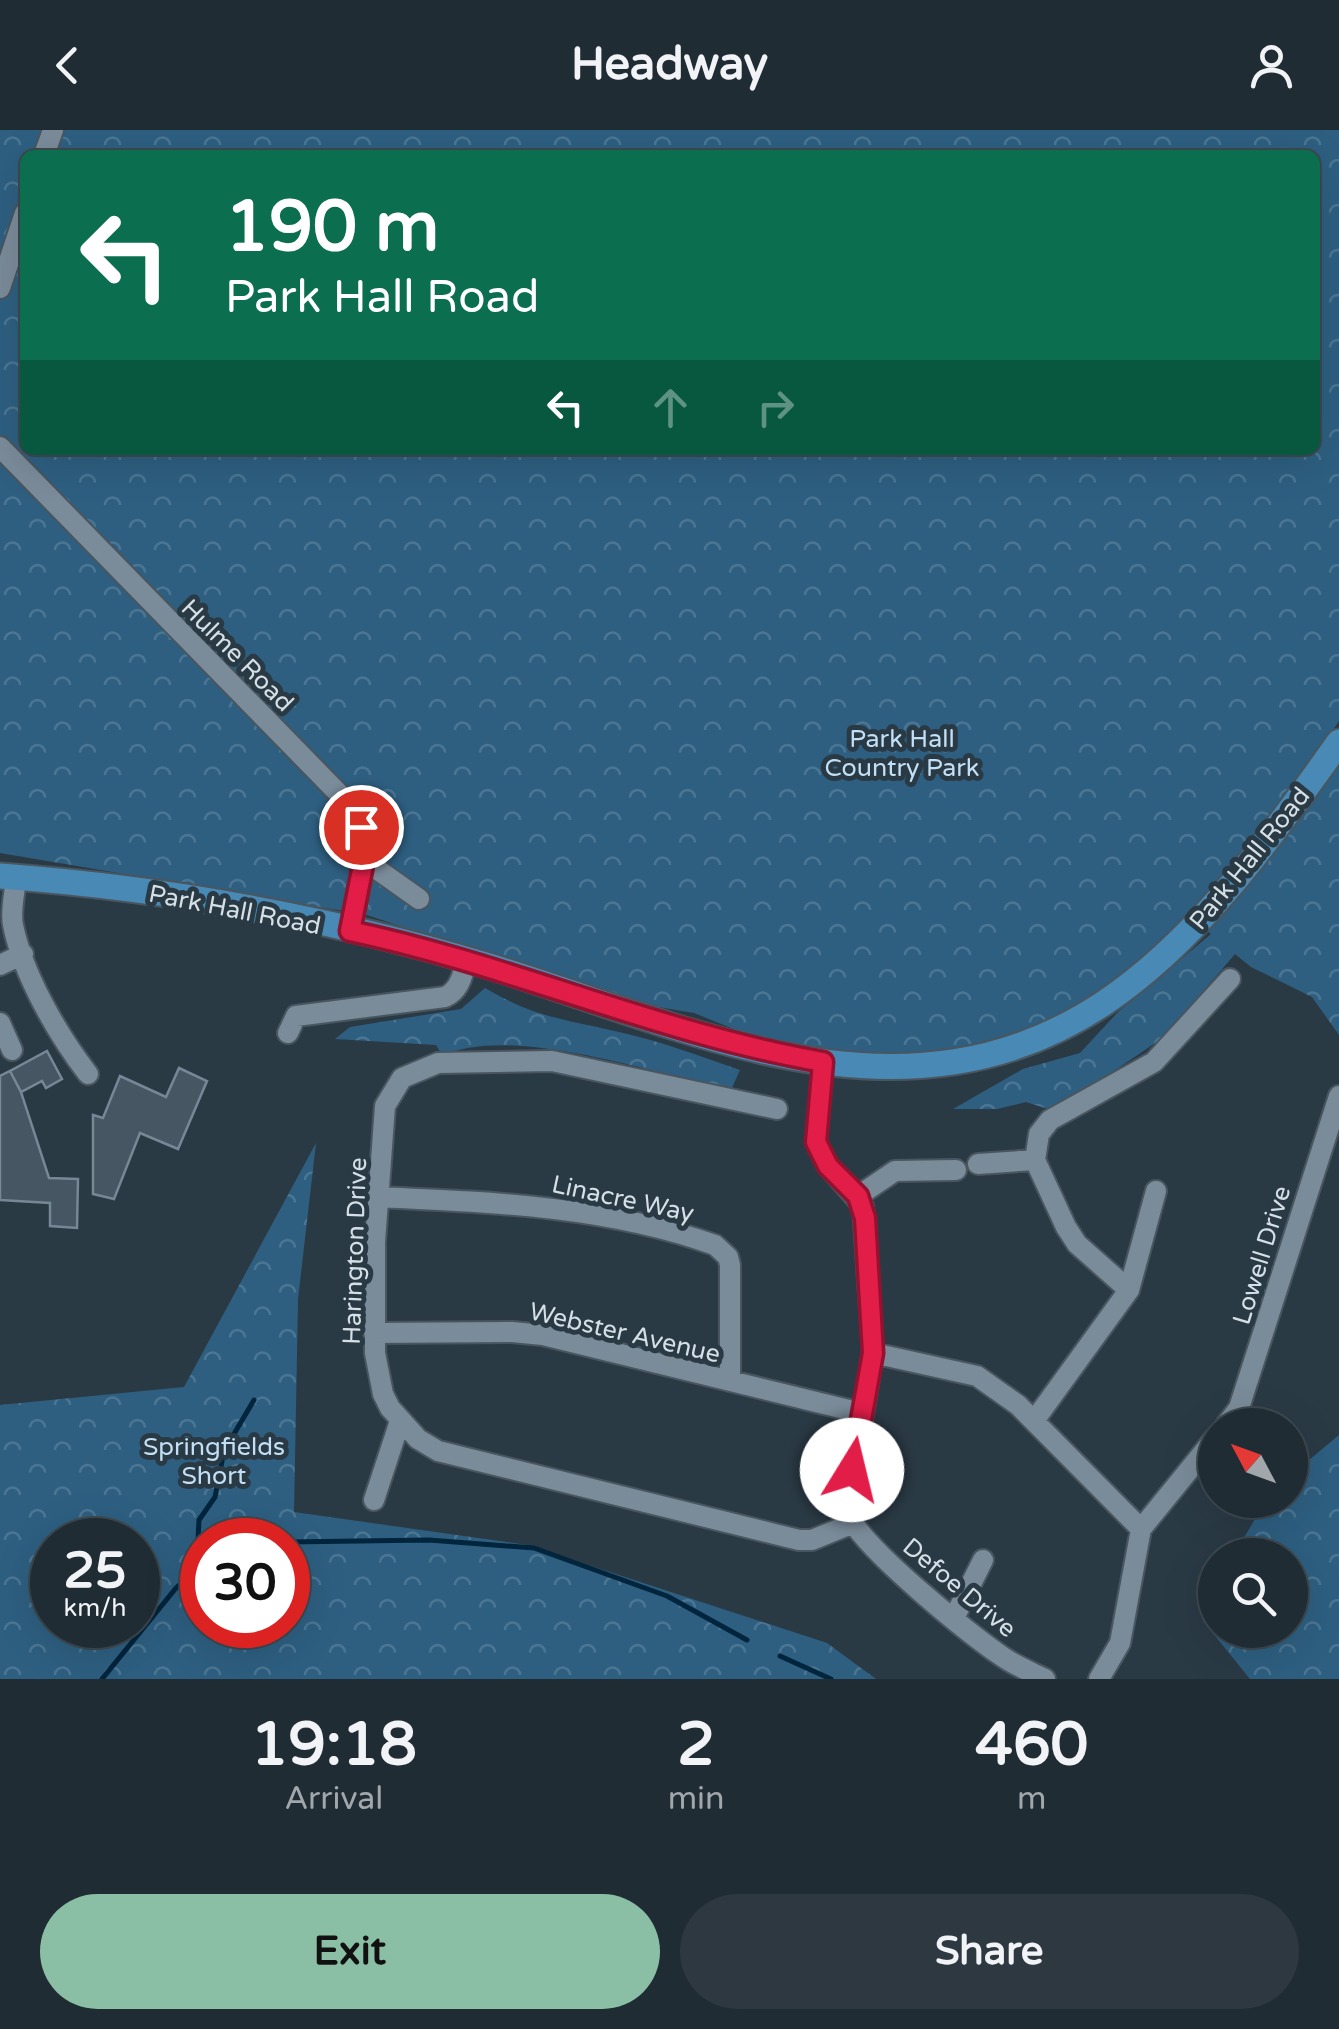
<!DOCTYPE html>
<html lang="en">
<head>
<meta charset="utf-8">
<style>
  body { margin:0; font-family:"Varela Round",sans-serif; background:#2d3840; color:#f1f3f6; height:100vh; display:flex; flex-direction:column; font-size:38px; white-space:nowrap }
  * { box-sizing:border-box; margin:0 }
  p { font-size:32px; color:#a2a7ac }
  .icon { flex:none; width:55px; height:55px; fill:none; stroke:currentColor; stroke-width:2; stroke-linecap:round; stroke-linejoin:round }
  .map { position:relative; height:1549px; overflow:hidden }
  .side { display:flex; flex-direction:column; background:#202c34; flex:1 }
  .side>* { flex:none }
  .hud { position:absolute; left:20px; top:20px; width:1300px; height:305px; border-radius:15px; box-shadow:0 10px 40px #0002,0 0 0 2px #3d484f; background:#0b6e4f; color:#fff; overflow:hidden }
  .needle { width:65px; rotate:311deg }
  .tools { position:absolute; left:1198px; top:1278px; display:grid; gap:20px }
  .tools a { display:grid; place-items:center; width:110px; height:110px; border-radius:50%; background:#202c34; box-shadow:0 10px 40px #0002,0 0 0 2px #3d484f; font-size:50px }
  .speed { position:absolute; left:30px; top:1388px; display:flex; gap:20px; font-size:50px; font-weight:700; text-align:center }
  .speed>* { display:grid; place-content:center; width:130px; height:130px; border-radius:50%; background:#202c34; box-shadow:0 10px 40px #0002,0 0 0 2px #3d484f; line-height:1 }
  .speed small { font-size:25px; font-weight:400 }
  .speed .limit { border:15px solid #d22; background:#fff; color:#111 }
  .pin { position:absolute; display:grid; place-items:center; width:85px; height:85px; color:#fff; margin:-42px; border:5px solid #fff; border-radius:50%; box-shadow:0 2px 10px #0007 }
  .me { position:absolute; width:110px; margin:-55px; rotate:9deg; stroke-linejoin:round; filter:drop-shadow(0 0 8px #0008) }
  .turn { display:flex; align-items:center; gap:35px; height:210px; padding:0 40px; font-size:45px }
  .turn .icon { width:130px; height:130px; stroke-width:2.5 }
  .turn b { display:block; font-size:70px; line-height:85px }
  .lanes { display:flex; align-items:center; height:95px; padding:0 40px; background:#0003; justify-content:center; gap:50px; direction:ltr }
  .lanes .off { opacity:.35 }
  .eta { display:flex; justify-content:space-evenly; align-items:center; height:170px; text-align:center }
  .eta b { font-size:60px; font-weight:700; line-height:70px }
  .primary-button { display:flex; gap:20px; margin-top:auto; padding:20px 40px }
  .primary-button a { flex:1; height:115px; border-radius:60px; background:#8abfa5; color:#111; font-size:40px; font-weight:700; line-height:115px; text-align:center }
  .primary-button a+a { background:#2d3840; color:#f1f3f6 }
  header { display:flex; justify-content:space-between; align-items:center; height:130px; padding:0 40px; background:#202c34; font-size:45px; font-weight:700 }
  .map>svg:first-child { display:block }
</style>
</head>
<body>
<header><svg class="icon" aria-label="back" viewBox="0 0 24 24"><path d="M15 5l-7 7 7 7"/></svg>Headway<svg class="icon" aria-label="person" viewBox="0 0 24 24"><circle cx="12" cy="8" r="4"/><path d="M4 21q1-7 8-7t8 7"/></svg></header>
<div class="map">
<svg width="1339" height="1549" viewBox="0 0 1339 1549">
  <defs>
    <pattern id="forest-crowns" width="20" height="18" patternUnits="userSpaceOnUse" patternTransform="scale(2.5)"><rect width="20" height="18" fill="#2e5f81"/><path d="M2 6a3 3 0 1 1 6 0M12 15a3 3 0 1 1 6 0" fill="none" stroke="#4b7693"/></pattern>
  </defs>
  <rect width="100%" height="100%" fill="#2a3a45"/>
  <path fill="url(#forest-crowns)" fill-rule="evenodd" d="M 0,0 L 1339,0 L 1339,591 L 1249,722 L 1181,797 L 1084,875 L 990,916 L 893,927 L 815,921 L 756,908 L 694,883 L 622,871 L 367,785 L 0,723 ZM 25,25 L 1315,25 L 1315,320 L 25,320 Z
    M 1339,612 L 1339,905 L 1312,867 L 1251,837 L 1235,824 L 1164,907 L 1108,945 L 1048,979 L 1026,972 L 997,979 L 953,979 L 1023,939 L 1080,923 L 1118,882 L 1211,804 L 1199,794 Z
    M 485,858 C 536,888 564,889 619,902 C 660,911 700,926 740,940 L 731,960 C 661,945 507,893 443,926 L 436,915 L 335,909 L 350,897 L 461,879 Z
    M 316,1013 L 298,1169 L 294,1382 L 527,1415 L 827,1513 L 876,1549 L 0,1549 L 0,1275 L 184,1257 ZM 52,1410 L 138,1410 L 138,1495 L 52,1495 ZM 202,1410 L 288,1410 L 288,1495 L 202,1495 Z
    M 1339,1305 L 1339,1549 L 1250,1549 L 1203,1491 L 1215,1464 L 1215,1500 L 1290,1500 L 1290,1425 L 1234,1425 L 1266,1370 L 1290,1370 L 1290,1346 Z"/>
  <g fill="none" stroke-linecap="round" stroke-linejoin="round">
    <path stroke="#00253d" stroke-width="5" d="M 269,1406 L 276,1410
      M 235,1410 L 249,1400
      M 288,1412 L 429,1410 L 534,1418 L 667,1466 L 747,1510
      M 195,1439 C 190,1429 188,1419 198,1410 L 199,1390 L 215,1367 L 224,1321 L 254,1270
      M 780,1526 L 831,1549
      M 102,1549 L 176,1458 L 202,1434"/>
  </g>
  <path fill="#465663" stroke="#768795" stroke-width="2.5" d="M 47,921 L 62,949 L 46,958 L 42,951 L 21,962 L 10,941 Z
    M 179,938 L 207,951 L 178,1019 L 140,1003 L 114,1069 L 93,1064 L 93,985 L 103,988 L 120,946 L 166,967 Z
    M 10,941 L 21,962 L 49,1048 L 78,1049 L 77,1098 L 50,1096 L 50,1073 L 0,1070 L 0,946 Z"/>
  <g fill="none" stroke-linecap="round" stroke-linejoin="round">
    <defs>
      <path id="minor" d="M 44,25 L 53,0
        M 0,158 L 25,83
        M 0,317 L 345,670 C 351,679 359,688 362,698 C 371,729 356,770 350,801
        M 364,730 L 419,769
        M 16,748 C 15,762 10,781 13,795 C 23,845 58,905 88,944
        M 0,835 L 23,824
        M 0,893 L 12,920
        M 288,903 L 296,886 L 445,867 C 460,860 464,844 465,829
        M 823,932 L 816,1012 L 828,1036 L 863,1076 L 873,1223 L 847,1382 C 860,1416 969,1504 1003,1527 C 1016,1536 1031,1542 1045,1549
        M 777,979 L 552,931 L 438,933 L 402,948 L 385,976 L 375,1112 L 375,1223 L 383,1264 L 390,1278 L 418,1309 L 438,1321 L 799,1410 L 812,1410 L 851,1394
        M 978,1034 L 1035,1030
        M 858,1066 L 895,1041 L 956,1040
        M 377,1067 C 491,1072 606,1076 715,1115 L 728,1127 L 730,1135 L 730,1251
        M 1129,1160 L 1077,1114 L 1066,1097 L 1035,1030 L 1039,1004 L 1050,990 L 1154,932 L 1230,849
        M 374,1203 L 512,1202 L 543,1205 L 861,1283
        M 873,1223 L 977,1246 L 1018,1275 L 1141,1399
        M 1034,1291 L 1129,1160 L 1156,1061
        M 1226,1295 L 1239,1278 L 1339,966
        M 374,1370 L 400,1291
        M 954,1488 L 983,1430
        M 1099,1549 L 1120,1513 L 1141,1399 L 1215,1308"/>
      <path id="major" d="M 0,746 C 163,758 332,788 489,836 C 581,864 669,900 763,921 C 1057,988 1185,830 1339,612"/>
    </defs>
    <use href="#minor" stroke="#49565f" stroke-width="24"/>
    <use href="#major" stroke="#49565f" stroke-width="29"/>
    <use href="#minor" stroke="#7a8b99" stroke-width="20"/>
    <use href="#major" stroke="#488ab5" stroke-width="25"/>
  </g>
  <g fill="none" stroke-linecap="round" stroke-linejoin="round">
    <defs>
      <path id="route" d="M 361,697 L 364,730 L 350,801 C 511,835 661,904 823,932 L 816,1012 L 828,1036 L 858,1066 L 865,1088 L 873,1223 L 852,1340"/>
    </defs>
    <use href="#route" stroke="#92132f" stroke-width="25"/>
    <use href="#route" stroke="#e11d48" stroke-width="18"/>
  </g>
  <g text-anchor="middle" stroke-width="10" stroke-linejoin="round" paint-order="stroke">
    <g font-size="25" fill="#d5dfe6" stroke="#2a3a45">
      <text transform="translate(238 525) rotate(45)" y="9">Hulme Road</text>
      <text transform="translate(1249 728) rotate(-51)" y="9">Park Hall Road</text>
      <text transform="translate(235 779) rotate(11)" y="9">Park Hall Road</text>
      <text transform="translate(623 1068) rotate(12)" y="9">Linacre Way</text>
      <text transform="translate(354 1121) rotate(-88)" y="9">Harington Drive</text>
      <text transform="translate(1261 1125) rotate(-73)" y="9">Lowell Drive</text>
      <text transform="translate(625 1202) rotate(13)" y="9">Webster Avenue</text>
      <text transform="translate(960 1457) rotate(40)" y="9">Defoe Drive</text>
    </g>
    <g font-size="25" fill="#c2dff5" stroke="#2a3a45">
      <text x="902" y="617">Park Hall<tspan x="902" dy="29">Country Park</tspan></text>
      <text x="214" y="1325">Springfields<tspan x="214" dy="29">Short</tspan></text>
    </g>
  </g>
</svg>
<div class="tools">
<a><svg class="needle" viewBox="-14 -14 28 28"><path d="M0-13l5 13h-10z" fill="#e53935"/><path d="M0 13l5-13h-10z" fill="#a2a7ac"/></svg></a>
<a><svg class="icon" aria-label="search" viewBox="0 0 24 24"><circle cx="10" cy="10" r="6"/><path d="M15 15l6 6"/></svg></a>
</div>
<div class="speed"><div>25<small>km/h</small></div><div class="limit">30</div></div>
<div class="pin" style="left:361px;top:697px;background:#d93025"><svg class="icon" aria-label="arrive" viewBox="0 0 24 24"><path d="M6 21V4h12l-3 4 3 4H6"/></svg></div>
<svg class="me" style="left:852px;top:1340px" viewBox="-20 -20 40 40"><circle r="19" fill="#fff"/><path d="M0-13L10 11 0 6-10 11z" fill="#e11d48"/></svg>
<div class="hud">
<div class="turn"><svg class="icon" aria-label="left" viewBox="0 0 24 24"><path d="M17 20v-9H6M10 6l-5 5 5 5"/></svg><div><b>190 m</b>Park Hall Road</div></div>
<div class="lanes"><svg class="icon" aria-label="left" viewBox="0 0 24 24"><path d="M17 20v-9H6M10 6l-5 5 5 5"/></svg><svg class="icon off" aria-label="ahead" viewBox="0 0 24 24"><path d="M12 20V5M6 11l6-6 6 6"/></svg><svg class="icon off" aria-label="right" viewBox="0 0 24 24"><path d="M7 20v-9h11M14 6l5 5-5 5"/></svg></div>
</div>
</div>
<section class="side">
<div class="eta">
<div><b>19:18</b><p>Arrival</p></div>
<div><b>2</b><p>min</p></div>
<div><b>460</b><p>m</p></div>
</div>
<div class="primary-button"><a>Exit</a><a>Share</a></div>
</section>
</body>
</html>
